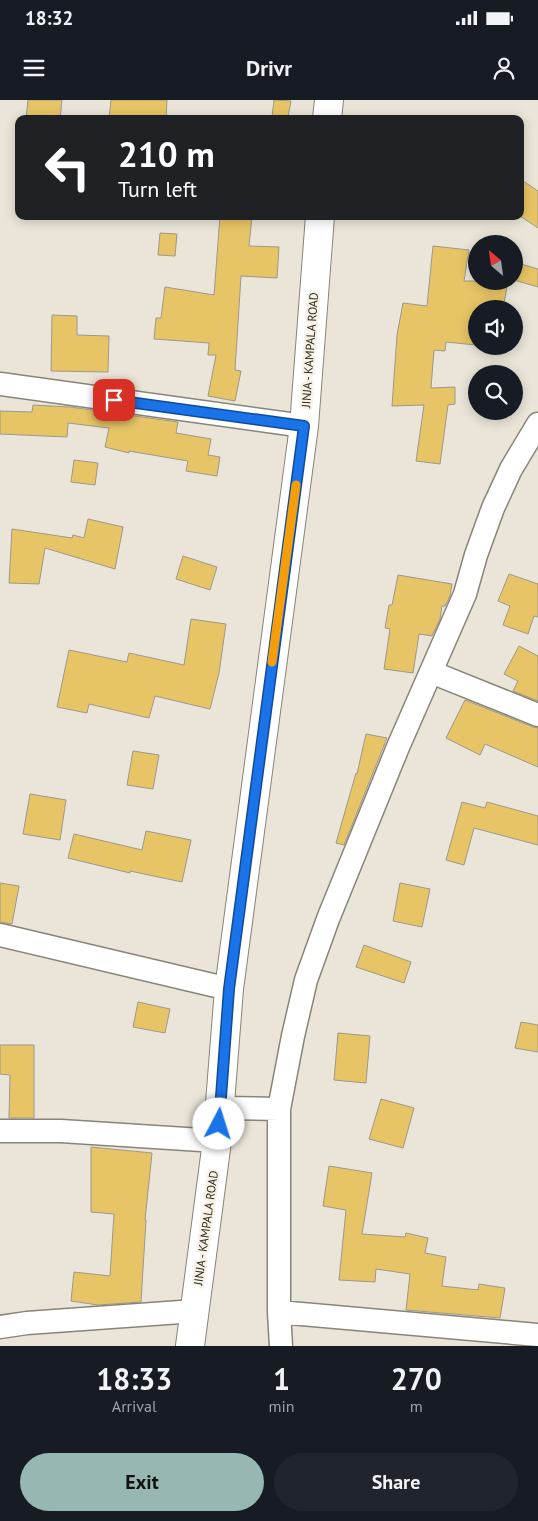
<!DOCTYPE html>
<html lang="en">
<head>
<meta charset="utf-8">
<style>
  body { margin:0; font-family:"PT Sans",sans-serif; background:#20242c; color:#f1f3f6; height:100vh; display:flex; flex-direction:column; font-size:19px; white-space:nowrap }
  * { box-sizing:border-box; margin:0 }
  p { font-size:16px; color:#9ea1a6 }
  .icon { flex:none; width:28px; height:28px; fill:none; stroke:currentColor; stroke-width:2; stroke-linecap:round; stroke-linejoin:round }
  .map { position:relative; height:1246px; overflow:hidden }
  .sheet { display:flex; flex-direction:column; background:#171b24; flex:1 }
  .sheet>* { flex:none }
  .top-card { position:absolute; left:15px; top:15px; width:509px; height:105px; border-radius:10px; box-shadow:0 2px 12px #0003; background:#202124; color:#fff; overflow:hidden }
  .needle { width:32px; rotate:331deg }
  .controls { position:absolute; left:468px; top:135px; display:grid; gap:10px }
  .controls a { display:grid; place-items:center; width:55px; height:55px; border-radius:50%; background:#171b24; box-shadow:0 2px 12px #0003; font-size:25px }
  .pin { position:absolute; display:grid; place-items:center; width:42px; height:42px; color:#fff; margin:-21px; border-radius:10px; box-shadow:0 2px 8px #0006 }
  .me { position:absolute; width:55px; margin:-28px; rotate:5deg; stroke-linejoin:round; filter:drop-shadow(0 0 4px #0008) }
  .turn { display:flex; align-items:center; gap:18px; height:105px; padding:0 20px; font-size:22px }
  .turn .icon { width:65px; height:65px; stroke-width:2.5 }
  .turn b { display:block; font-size:35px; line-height:42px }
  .eta { display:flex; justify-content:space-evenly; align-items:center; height:85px; text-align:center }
  .eta b { font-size:30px; font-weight:800; line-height:35px }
  .primary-button { display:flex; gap:10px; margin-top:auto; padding:10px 20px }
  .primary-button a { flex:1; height:58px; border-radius:30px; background:#97b7b3; color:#111; font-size:20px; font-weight:800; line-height:58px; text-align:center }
  .primary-button a+a { background:#20242c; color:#f1f3f6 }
  .status { display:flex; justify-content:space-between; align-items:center; height:35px; padding:0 25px; background:#171b24; direction:ltr }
  .status svg { height:14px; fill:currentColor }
  header { display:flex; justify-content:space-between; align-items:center; height:65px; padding:0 20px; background:#171b24; font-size:22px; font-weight:800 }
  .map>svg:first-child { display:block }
</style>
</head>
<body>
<div class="status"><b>18:32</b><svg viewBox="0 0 49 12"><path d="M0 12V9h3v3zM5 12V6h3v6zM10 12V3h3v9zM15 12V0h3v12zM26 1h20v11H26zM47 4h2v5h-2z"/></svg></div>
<header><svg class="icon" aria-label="menu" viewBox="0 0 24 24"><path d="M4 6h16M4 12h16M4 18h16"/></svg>Drivr<svg class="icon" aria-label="person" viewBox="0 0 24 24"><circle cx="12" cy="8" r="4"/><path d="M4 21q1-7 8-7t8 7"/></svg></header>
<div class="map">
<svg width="538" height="1246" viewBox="0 0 538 1246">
  <rect width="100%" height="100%" fill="#eae5d8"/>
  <path fill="#e7c566" stroke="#9d988c" d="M 28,0 L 62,0 L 60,19 L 26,19 Z
    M 111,0 L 167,0 L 166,19 L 109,19 Z
    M 274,0 L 291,1 L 288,17 L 272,17 Z
    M 520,79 L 538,91 L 538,128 L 520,116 Z
    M 220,116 L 252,116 L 249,146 L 279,147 L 277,178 L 241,176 L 235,270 L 241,271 L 235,301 L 208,296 L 216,255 L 208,255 L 209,243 L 154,239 L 156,218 L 161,218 L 165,187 L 214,195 Z
    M 160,133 L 177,134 L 175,156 L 158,155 Z
    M 433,146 L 469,150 L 464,181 L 508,181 L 503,209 L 476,209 L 476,245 L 446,242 L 445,251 L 434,250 L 431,288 L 455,287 L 455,304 L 448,305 L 440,364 L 416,361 L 424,305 L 392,306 L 397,235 L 403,203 L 427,206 Z
    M 514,162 L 538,169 L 538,187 L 514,180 Z
    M 52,215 L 77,216 L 77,235 L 109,236 L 108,272 L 51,271 Z
    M 33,305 L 70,307 L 178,322 L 176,333 L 211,339 L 208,355 L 220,357 L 217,376 L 186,371 L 188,361 L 129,351 L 129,353 L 105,347 L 109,328 L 68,323 L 67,337 L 0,334 L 0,311 L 32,312 Z
    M 74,360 L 98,363 L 95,385 L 71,382 Z
    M 88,419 L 123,427 L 115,469 L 45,448 L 39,484 L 9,483 L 12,429 L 72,438 L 73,435 L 84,438 Z
    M 183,456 L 217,467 L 210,490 L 176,479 Z
    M 509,474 L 538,484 L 538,517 L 534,516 L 528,534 L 503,525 L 510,506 L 498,501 Z
    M 398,475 L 452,484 L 450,496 L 445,506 L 442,506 L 440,519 L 432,536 L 419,534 L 413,573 L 384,569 L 390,529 L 385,528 L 389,505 L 392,505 Z
    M 191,519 L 226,524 L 219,573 L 210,609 L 155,596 L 149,618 L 89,604 L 87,613 L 57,607 L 69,550 L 127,562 L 129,553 L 184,565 Z
    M 519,546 L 538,556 L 538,601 L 513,591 L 518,581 L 504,574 Z
    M 465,600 L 533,627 L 538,628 L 538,667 L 485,644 L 480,655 L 446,638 Z
    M 366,634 L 387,638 L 344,745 L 336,743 L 356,673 L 357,674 Z
    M 133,651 L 159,655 L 153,689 L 127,685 Z
    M 30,694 L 66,700 L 60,740 L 23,734 Z
    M 462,702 L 485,708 L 487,702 L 538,716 L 538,745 L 474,728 L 464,765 L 446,760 Z
    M 146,731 L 191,740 L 182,782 L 130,771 L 130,773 L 68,758 L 74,734 L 142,750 Z
    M 0,783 L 19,786 L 12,824 L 0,822 Z
    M 400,783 L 430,789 L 422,827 L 393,821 Z
    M 364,845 L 411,862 L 404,883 L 356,867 Z
    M 138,902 L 170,909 L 165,933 L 133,927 Z
    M 521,922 L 538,925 L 538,952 L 515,948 Z
    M 338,933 L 370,936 L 366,983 L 334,980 Z
    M 0,945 L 34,945 L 34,1018 L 9,1018 L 10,975 L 0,974 Z
    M 381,999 L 414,1008 L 403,1048 L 369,1039 Z
    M 91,1047 L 152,1053 L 145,1120 L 146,1120 L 141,1202 L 98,1205 L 71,1201 L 74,1172 L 110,1176 L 114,1114 L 91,1112 Z
    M 329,1066 L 372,1073 L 362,1134 L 405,1137 L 406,1133 L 428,1138 L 425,1153 L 446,1157 L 442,1186 L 478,1190 L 479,1184 L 505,1188 L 500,1218 L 406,1210 L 410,1174 L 376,1169 L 375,1182 L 339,1180 L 346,1110 L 323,1106 Z"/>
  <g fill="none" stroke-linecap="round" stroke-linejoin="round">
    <defs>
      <path id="street" d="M 0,284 L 304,326
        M 431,572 L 538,615
        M 0,835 L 229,889
        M 221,1008 L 279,1009 L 279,1212 L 281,1246
        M 279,1009 L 293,936 L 306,880 L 328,819 L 398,647 L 465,494 L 476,455 L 493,408 L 511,369 L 538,324
        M 0,1031 L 61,1031 L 217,1041
        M 279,1212 L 538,1235
        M 0,1227 L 27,1223 L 195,1211"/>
      <path id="highway" d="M 327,19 L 329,0
        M 190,1246 L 217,1041 L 229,889 L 304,326 L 320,116"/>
    </defs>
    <use href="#street" stroke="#888477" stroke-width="25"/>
    <use href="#highway" stroke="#888477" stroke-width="30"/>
    <use href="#street" stroke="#fff" stroke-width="22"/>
    <use href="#highway" stroke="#fff" stroke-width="28"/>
  </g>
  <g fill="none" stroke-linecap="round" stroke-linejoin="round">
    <defs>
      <path id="route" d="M 114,300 L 304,326 L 229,889 L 219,1024"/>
    </defs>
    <use href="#route" stroke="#114b97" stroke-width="12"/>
    <use href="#route" stroke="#1a73e8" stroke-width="9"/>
    <path stroke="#f59e0b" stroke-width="9" d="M 272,562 L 296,385"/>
  </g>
  <g text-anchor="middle" stroke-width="5" stroke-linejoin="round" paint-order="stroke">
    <g font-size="12" fill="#2c2a25" stroke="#f8f2e5">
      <text transform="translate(310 250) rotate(-86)" y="4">JINJA - KAMPALA ROAD</text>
      <text transform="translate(206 1128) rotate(-82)" y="4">JINJA - KAMPALA ROAD</text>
    </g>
  </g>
</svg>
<div class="controls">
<a><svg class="needle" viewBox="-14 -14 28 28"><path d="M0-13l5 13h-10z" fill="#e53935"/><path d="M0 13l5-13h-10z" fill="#9ea1a6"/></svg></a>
<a><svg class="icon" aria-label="sound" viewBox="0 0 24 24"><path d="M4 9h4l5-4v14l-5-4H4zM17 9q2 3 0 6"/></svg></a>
<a><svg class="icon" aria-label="search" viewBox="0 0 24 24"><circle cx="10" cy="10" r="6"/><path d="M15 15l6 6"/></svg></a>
</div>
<div class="pin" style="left:114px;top:300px;background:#d93025"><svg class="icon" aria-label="arrive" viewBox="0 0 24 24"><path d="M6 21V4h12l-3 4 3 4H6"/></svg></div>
<svg class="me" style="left:219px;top:1024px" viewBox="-20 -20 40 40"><circle r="19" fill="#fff"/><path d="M0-13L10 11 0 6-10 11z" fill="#1a73e8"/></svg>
<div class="top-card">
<div class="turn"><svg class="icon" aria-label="left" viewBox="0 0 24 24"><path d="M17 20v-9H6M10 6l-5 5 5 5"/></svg><div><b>210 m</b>Turn left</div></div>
</div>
</div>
<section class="sheet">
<div class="eta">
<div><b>18:33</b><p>Arrival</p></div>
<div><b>1</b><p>min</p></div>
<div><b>270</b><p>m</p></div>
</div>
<div class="primary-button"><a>Exit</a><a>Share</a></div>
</section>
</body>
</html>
